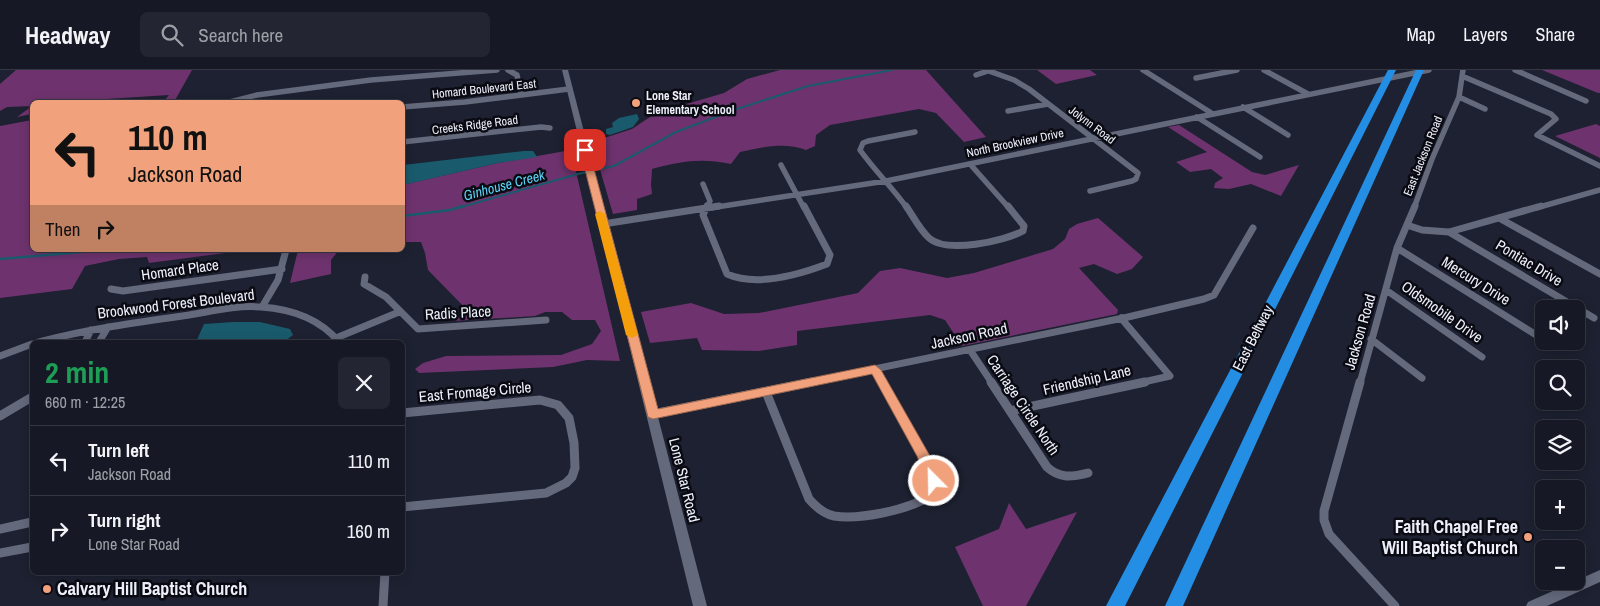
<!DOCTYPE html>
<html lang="en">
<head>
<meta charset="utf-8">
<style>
  body { margin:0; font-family:"Archivo Narrow",sans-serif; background:#232632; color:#f1f3f6; height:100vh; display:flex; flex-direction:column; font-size:19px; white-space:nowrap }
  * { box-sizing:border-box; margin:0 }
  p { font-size:16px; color:#9ea0a7 }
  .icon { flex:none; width:28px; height:28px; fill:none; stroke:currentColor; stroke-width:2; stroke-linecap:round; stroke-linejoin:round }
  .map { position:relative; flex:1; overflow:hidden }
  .details { position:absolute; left:30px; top:270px; width:375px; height:235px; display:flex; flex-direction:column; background:#161925; border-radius:8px; box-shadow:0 2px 12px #0003,0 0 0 1px #353842 }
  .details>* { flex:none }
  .hud { position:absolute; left:30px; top:30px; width:375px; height:152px; border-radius:8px; box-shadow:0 2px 12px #0003,0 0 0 1px #353842; background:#f1a17b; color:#111; overflow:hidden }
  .buttons { position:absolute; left:1535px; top:230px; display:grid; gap:10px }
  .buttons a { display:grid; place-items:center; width:50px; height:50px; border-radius:8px; background:#161925; box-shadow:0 2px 12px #0003,0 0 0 1px #353842; font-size:25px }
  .pin { position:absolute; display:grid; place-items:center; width:42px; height:42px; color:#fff; margin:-21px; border-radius:10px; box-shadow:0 2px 8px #0006 }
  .me { position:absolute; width:55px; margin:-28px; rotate:337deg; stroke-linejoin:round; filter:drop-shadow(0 0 4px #0008) }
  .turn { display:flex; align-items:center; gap:18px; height:105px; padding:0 15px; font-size:22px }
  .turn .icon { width:65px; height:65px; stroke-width:2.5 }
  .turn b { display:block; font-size:35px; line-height:42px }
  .then { display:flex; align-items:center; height:48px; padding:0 15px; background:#0003; gap:10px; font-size:19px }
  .round { display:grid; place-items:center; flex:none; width:52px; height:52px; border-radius:8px; background:#232632 }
  .head { display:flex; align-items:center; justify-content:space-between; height:85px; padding:0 15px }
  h1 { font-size:30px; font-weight:700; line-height:38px; color:#1e9e55 }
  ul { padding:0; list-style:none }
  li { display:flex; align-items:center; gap:15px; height:70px; padding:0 15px; border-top:1px solid #353842 }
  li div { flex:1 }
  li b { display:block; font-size:19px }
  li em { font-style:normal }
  header { display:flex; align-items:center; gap:30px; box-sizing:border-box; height:70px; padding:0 25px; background:#161925; border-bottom:1px solid #353842 }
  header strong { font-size:24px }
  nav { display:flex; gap:28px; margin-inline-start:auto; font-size:18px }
  .search { width:350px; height:45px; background:#232632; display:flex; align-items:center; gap:12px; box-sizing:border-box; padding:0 18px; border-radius:8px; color:#9ea0a7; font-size:19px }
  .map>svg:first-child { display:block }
</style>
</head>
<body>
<header>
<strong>Headway</strong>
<div class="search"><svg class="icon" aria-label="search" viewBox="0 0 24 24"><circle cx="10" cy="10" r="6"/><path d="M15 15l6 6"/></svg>Search here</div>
<nav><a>Map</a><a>Layers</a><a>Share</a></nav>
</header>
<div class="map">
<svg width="1600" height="536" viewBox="0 0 1600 536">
  <rect width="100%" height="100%" fill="#1d2131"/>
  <path fill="#6e336e" d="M 16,0 L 192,0 L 174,32 L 163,32 L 169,25 L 92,30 L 82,32 L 32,32 L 32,44 L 17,47 L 32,36 L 7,37 L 0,41 L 0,14 Z
    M 780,0 L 926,0 L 986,67 L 964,72 L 936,43 L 919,39 L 830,55 L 816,65 L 815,76 L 806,80 C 785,72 762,77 740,82 L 731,94 C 700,88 683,91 652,99 L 651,115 L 652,124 L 637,129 L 637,140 L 613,144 L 592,72 L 632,59 L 656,43 L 724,23 L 747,9 Z
    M 1037,0 L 1090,0 L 1097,5 L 1056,14 Z
    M 1542,0 L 1600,0 L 1600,23 L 1598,23 Z
    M 32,50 L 32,180 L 248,180 L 149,193 L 147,187 L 119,189 L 85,196 L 72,219 L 0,228 L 0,56 Z
    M 1596,54 L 1600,56 L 1600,88 L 1555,66 Z
    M 1179,55 L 1252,102 L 1265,105 L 1299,95 L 1281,126 L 1251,114 L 1229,119 L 1214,118 L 1215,113 L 1223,108 L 1211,99 L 1190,102 L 1176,92 L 1207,82 L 1168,57 Z
    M 571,80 L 620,291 L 587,290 L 553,297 L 419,303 L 415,299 L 423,293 L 446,286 L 561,285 L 592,274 L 601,261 L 595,250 L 572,250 L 562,242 L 545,242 L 535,246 L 452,251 L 469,242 L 428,200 L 425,183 L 421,172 L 403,172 L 402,115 L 498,93 Z
    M 1098,148 L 1143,187 L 1132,199 L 1117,204 L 1094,194 L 1079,198 L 1118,240 L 1117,244 L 962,276 L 945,250 L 930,245 L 797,261 L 797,275 L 759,281 L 702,280 L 697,268 L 650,273 L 641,242 L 691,233 L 724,244 L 759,243 L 858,223 L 880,201 L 900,198 L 947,208 L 974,203 L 1053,179 L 1065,169 L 1069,159 L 1077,154 Z
    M 298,180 L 339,180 L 331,190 L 331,204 L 290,213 Z
    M 1009,433 L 1026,459 L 1077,442 L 1026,536 L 983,536 L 955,477 L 999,459 Z"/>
  <path fill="#1a5a6d" d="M 637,44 L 639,49 L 633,57 L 610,65 L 606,64 L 606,59 L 613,57 L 612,53 L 619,48 Z
    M 524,81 L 533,81 L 537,87 L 498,93 L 403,115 L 403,95 Z
    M 233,252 L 260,252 L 290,259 L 293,265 L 284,272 L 196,272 L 204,254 Z"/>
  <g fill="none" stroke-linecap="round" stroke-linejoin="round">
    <path stroke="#1a5a6d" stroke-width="2" d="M 458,138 L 578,104 L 614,96 L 676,62 L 734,40 L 808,16 L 892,0"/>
    <path stroke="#1a5a6d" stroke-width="2.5" d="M 402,146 L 450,140 L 463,136
      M 0,189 L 106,180"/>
    <path stroke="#64697c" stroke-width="5.5" d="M 508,0 L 517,5 L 521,25
      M 986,0 L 1014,10 L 1029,19 L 1138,103 L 1136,109 L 1132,111 L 1090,121
      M 1143,0 L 1213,44
      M 1264,0 L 1308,24
      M 1515,0 L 1586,31
      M 976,5 L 988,1
      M 1462,6 L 1551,44 L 1556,49 L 1537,65 L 1600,96
      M 1196,8 L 1237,0
      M 1459,27 L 1485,39
      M 230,32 L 257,25 L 371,10 L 497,0
      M 402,37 L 465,32 L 569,19
      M 1243,37 L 1288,65
      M 1008,41 L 1048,34
      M 1197,47 L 1260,87
      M 402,72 L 541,57 L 550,58
      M 970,94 L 1009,138
      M 781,95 L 804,138
      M 703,114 L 710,131 L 707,138
      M 710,138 L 886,111 L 1429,0
      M 907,138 C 892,117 875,101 860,80 L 863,73 L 868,71 L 915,62
      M 1414,138 L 1432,89 L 1459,27 L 1463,0
      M 1536,138 L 1600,120"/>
    <path stroke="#64697c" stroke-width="7" d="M 707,136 L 703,145 L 727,204 C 756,217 798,205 827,194 L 830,185 L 804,136
      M 906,136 C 913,146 920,160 929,168 C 947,184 1004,171 1023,161 L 1024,156 L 1008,136
      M 1499,148 L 1600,204
      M 603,154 L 719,136
      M 1407,155 L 1422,160 L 1449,162 L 1541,136
      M 1449,162 L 1594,248
      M 1397,178 L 1541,268
      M 365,207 L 364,214 L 386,227 L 418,259 L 546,250
      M 111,219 L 123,221 L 282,199
      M 1386,220 L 1482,287
      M 262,237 L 278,210 L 286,180
      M 1121,248 L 1170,306 L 1139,313
      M 336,268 L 399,242
      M 1371,269 L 1422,308
      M 39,272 C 88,259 139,252 189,245 C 213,241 237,235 261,237 C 291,239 320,249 339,272
      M 85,272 L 91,260
      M 99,272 L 108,257
      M 970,280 L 992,313
      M 0,286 L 32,274
      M 875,299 L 883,313
      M 806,313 L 1128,247 L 1204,229 L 1214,225 L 1253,158
      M 1360,313 L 1397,178 L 1415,136"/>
    <path stroke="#64697c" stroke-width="9" d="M 991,312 L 1047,397 C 1060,409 1072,407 1088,403
      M 1360,312 L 1324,441 L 1324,450 L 1329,464 L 1395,536
      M 766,322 L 809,429 C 816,437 824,444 834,446 C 859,450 909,440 929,426 L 934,411 L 923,386 L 882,312
      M 1010,341 L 1145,312
      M 402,343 L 540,330 L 558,335 L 569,348 L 574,373 L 575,398 L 572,407 L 566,413 L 546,423 L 402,437
      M 653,344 L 812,312
      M 0,346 L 32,327
      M 0,459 L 32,452
      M 0,483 L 32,477
      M 383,536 L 385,502"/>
    <path fill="#64697c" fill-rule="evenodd" d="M 562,0 L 568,0 L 707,536 L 693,536 Z
      M 1600,500 L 1600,512 L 1547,536 L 1526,536 L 1528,532 Z"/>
    <path fill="#238ee3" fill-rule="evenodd" d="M 1388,0 L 1396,0 L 1125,536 L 1106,536 Z
      M 1416,0 L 1424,0 L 1183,536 L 1165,536 Z"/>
  </g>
  <path fill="#f1a17b" stroke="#9d6950" d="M 585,78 L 589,80 L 658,339 L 875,295 L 881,300 L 930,386 L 941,411 L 939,415 L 934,416 L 929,415 L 917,386 L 872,304 L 653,349 L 648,347 L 580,80 Z"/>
  <path fill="#f59e0b" d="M 600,141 L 605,144 L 638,265 L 632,268 L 626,265 L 595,144 Z"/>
  <g fill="#f1a17b" stroke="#0a0b12" stroke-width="2">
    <circle cx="636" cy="33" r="5"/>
    <circle cx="1528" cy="467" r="5"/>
    <circle cx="47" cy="519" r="5"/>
  </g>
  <g text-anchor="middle" stroke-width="5" stroke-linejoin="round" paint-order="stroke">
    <g font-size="12" fill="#edf0fb" stroke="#0a0b12">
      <text transform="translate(484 19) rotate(-6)" y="4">Homard Boulevard East</text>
      <text transform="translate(475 55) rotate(-7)" y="4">Creeks Ridge Road</text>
      <text transform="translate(1092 55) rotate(37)" y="4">Jolynn Road</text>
      <text transform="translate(1015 73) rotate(-12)" y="4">North Brookview Drive</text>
      <text transform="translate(1423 86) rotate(-68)" y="4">East Jackson Road</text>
    </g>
    <g font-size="12" font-weight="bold" fill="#edf0fb" stroke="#0a0b12" text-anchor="start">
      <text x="646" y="30">Lone Star<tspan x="646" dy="14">Elementary School</tspan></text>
    </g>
    <g font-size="14" font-style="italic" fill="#5dd3f7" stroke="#0a0b12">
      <text transform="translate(504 115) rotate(-15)" y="5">Ginhouse Creek</text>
    </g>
    <g font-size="15" fill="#edf0fb" stroke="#0a0b12">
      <text transform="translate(1529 193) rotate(31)" y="5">Pontiac Drive</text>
      <text transform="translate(180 200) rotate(-8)" y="5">Homard Place</text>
      <text transform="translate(1476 211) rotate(32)" y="5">Mercury Drive</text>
      <text transform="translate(176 234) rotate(-7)" y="5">Brookwood Forest Boulevard</text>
      <text transform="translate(1442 242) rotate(35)" y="5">Oldsmobile Drive</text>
      <text transform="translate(458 243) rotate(-3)" y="5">Radis Place</text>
      <text transform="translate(1360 262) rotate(-74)" y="5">Jackson Road</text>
      <text transform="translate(969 266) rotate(-12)" y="5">Jackson Road</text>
      <text transform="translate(1253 268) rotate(-63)" y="5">East Beltway</text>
      <text transform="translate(1087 310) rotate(-13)" y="5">Friendship Lane</text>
      <text transform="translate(475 322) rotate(-5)" y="5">East Fromage Circle</text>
      <text transform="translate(1023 335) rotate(56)" y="5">Carriage Circle North</text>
      <text transform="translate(684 410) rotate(76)" y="5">Lone Star Road</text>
    </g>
    <g font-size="18" font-weight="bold" fill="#edf0fb" stroke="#0a0b12" text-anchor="end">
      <text x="1518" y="463">Faith Chapel Free<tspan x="1518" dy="21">Will Baptist Church</tspan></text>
      <text x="57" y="525" text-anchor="start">Calvary Hill Baptist Church</text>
    </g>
  </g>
</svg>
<div class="buttons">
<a><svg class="icon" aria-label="sound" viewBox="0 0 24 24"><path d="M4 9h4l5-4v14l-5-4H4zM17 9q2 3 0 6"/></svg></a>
<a><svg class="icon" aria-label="search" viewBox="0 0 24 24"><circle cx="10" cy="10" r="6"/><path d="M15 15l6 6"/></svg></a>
<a><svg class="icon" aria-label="layers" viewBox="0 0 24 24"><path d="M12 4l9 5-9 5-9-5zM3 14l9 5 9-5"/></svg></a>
<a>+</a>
<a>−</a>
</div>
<div class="pin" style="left:585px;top:80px;background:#d93025"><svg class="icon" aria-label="arrive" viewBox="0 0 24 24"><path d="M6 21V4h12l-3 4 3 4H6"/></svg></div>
<svg class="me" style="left:934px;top:411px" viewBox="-20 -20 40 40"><circle r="17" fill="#f1a17b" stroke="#fff" stroke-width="3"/><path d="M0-11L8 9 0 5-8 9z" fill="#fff"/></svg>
<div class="hud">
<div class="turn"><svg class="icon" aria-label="left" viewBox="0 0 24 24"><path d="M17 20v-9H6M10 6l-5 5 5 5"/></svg><div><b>110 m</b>Jackson Road</div></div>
<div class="then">Then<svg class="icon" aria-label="right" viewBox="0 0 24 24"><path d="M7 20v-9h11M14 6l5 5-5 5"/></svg></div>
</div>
<section class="details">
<div class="head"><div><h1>2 min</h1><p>660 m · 12:25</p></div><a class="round"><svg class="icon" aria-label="close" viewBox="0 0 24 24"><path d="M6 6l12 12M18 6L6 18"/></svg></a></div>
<ul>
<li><svg class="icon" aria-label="left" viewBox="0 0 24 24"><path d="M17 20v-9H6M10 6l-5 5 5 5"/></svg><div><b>Turn left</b><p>Jackson Road</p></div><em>110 m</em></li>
<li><svg class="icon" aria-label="right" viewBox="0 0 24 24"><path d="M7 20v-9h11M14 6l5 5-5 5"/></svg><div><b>Turn right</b><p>Lone Star Road</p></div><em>160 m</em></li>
</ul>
</section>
</div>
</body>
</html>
